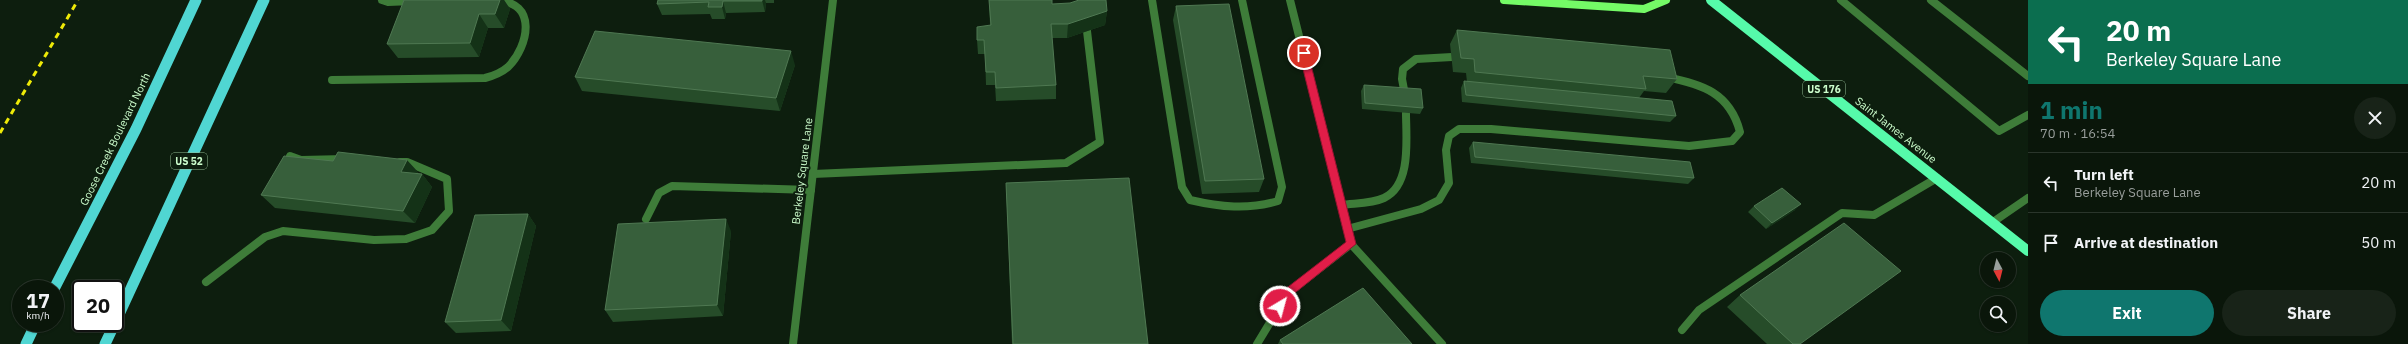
<!DOCTYPE html>
<html lang="en">
<head>
<meta charset="utf-8">
<style>
  body { margin:0; font-family:"IBM Plex Sans",sans-serif; background:#182318; color:#f1f3f6; height:100vh; display:flex; flex-direction:column; font-size:15px; white-space:nowrap }
  * { box-sizing:border-box; margin:0 }
  p { font-size:13px; color:#999f9c }
  .icon { flex:none; width:22px; height:22px; fill:none; stroke:currentColor; stroke-width:2; stroke-linecap:round; stroke-linejoin:round }
  .map { position:relative; flex:1; overflow:hidden }
  .drawer { display:flex; flex-direction:column; background:#0a160a; width:380px }
  .drawer>* { flex:none }
  .hud { background:#0b6e4f; color:#fff; overflow:hidden }
  .needle { width:26px; rotate:173deg }
  .tools { position:absolute; left:1980px; top:252px; display:grid; gap:8px }
  .tools a { display:grid; place-items:center; width:36px; height:36px; border-radius:50%; background:#0a160a; box-shadow:0 1px 3px #0004,0 0 0 1px #2a352b; font-size:20px }
  .speed { position:absolute; left:12px; top:280px; display:flex; gap:8px; font-size:20px; font-weight:700; text-align:center }
  .speed>* { display:grid; place-content:center; width:52px; height:52px; border-radius:50%; background:#0a160a; box-shadow:0 1px 3px #0004,0 0 0 1px #2a352b; line-height:1 }
  .speed small { font-size:10px; font-weight:400 }
  .speed .limit { border:2px solid #111; border-radius:6px; background:#fff; color:#111 }
  .pin { position:absolute; display:grid; place-items:center; width:34px; height:34px; color:#fff; margin:-17px; border:2px solid #fff; border-radius:50%; box-shadow:0 1px 4px #0007 }
  .me { position:absolute; width:44px; margin:-22px; rotate:37deg; stroke-linejoin:round; filter:drop-shadow(0 0 3px #0008) }
  .turn { display:flex; align-items:center; gap:14px; height:84px; padding:0 12px; font-size:18px }
  .turn .icon { width:52px; height:52px; stroke-width:2.5 }
  .turn b { display:block; font-size:28px; line-height:34px }
  .round { display:grid; place-items:center; flex:none; width:42px; height:42px; border-radius:21px; background:#182318 }
  .summary { display:flex; align-items:center; justify-content:space-between; height:68px; padding:0 12px }
  h1 { font-size:24px; font-weight:800; line-height:30px; color:#0f766e }
  .primary-button { display:flex; gap:8px; margin-top:auto; padding:8px 12px }
  .primary-button a { flex:1; height:46px; border-radius:24px; background:#0f766e; color:#fff; font-size:16px; font-weight:800; line-height:46px; text-align:center }
  .primary-button a+a { background:#182318; color:#f1f3f6 }
  ul { padding:0; list-style:none }
  li { display:flex; align-items:center; gap:12px; height:60px; padding:0 12px; border-top:1px solid #2a352b }
  li div { flex:1 }
  li b { display:block; font-size:15px }
  li em { font-style:normal }
  main { display:flex; flex:1; min-height:0 }
  .map>svg:first-child { display:block }
</style>
</head>
<body>
<main>
<div class="map">
<svg width="2028" height="344" viewBox="0 0 2028 344">
  <rect width="100%" height="100%" fill="#0d1e0e"/>
  <g fill="none" stroke-linecap="round" stroke-linejoin="round">
    <path stroke="#3e7c39" stroke-width="8" d="M 382,0 L 388,2 L 412,1
      M 1152,0 L 1182,187 L 1190,200 C 1220,207 1248,210 1278,201 L 1282,187 L 1242,0
      M 1841,0 L 1999,131 L 2028,115
      M 1931,0 L 2028,76
      M 332,80 L 485,78 C 493,76 501,73 508,67 C 529,46 538,1 496,1
      M 1405,95 L 1402,79 L 1403,69 L 1416,59 L 1452,57
      M 290,156 L 301,160 L 345,159
      M 813,174 L 1066,163 L 1100,142 L 1087,31
      M 1341,205 C 1355,203 1371,204 1384,198 C 1412,185 1406,138 1406,113
      M 646,219 L 659,193 L 672,186 L 811,190
      M 1347,229 L 1421,209 L 1439,200 L 1449,183 L 1446,150 L 1449,136 L 1459,129 L 1491,129 L 1689,146 L 1732,141 L 1740,132 C 1730,93 1702,84 1666,77
      M 206,282 L 265,237 L 283,231 L 374,240 L 406,239 L 432,230 L 449,211 L 447,179 L 407,162 L 400,162
      M 1682,330 L 1699,310 L 1842,213 L 1874,215 L 1937,178
      M 1257,344 L 1288,293 L 1351,244 L 1442,344"/>
    <path stroke="#3e7c39" stroke-width="8" d="M 1290,0 L 1351,244
      M 1993,222 L 2028,198
      M 793,344 L 833,0"/>
    <path stroke="#74fa66" stroke-width="8" d="M 1504,0 L 1644,9 L 1666,0"/>
    <path stroke="#56faaa" stroke-width="10" d="M 1711,0 L 2028,251"/>
    <path stroke="#50d6d2" stroke-width="11" d="M 54,289 L 136,129 L 196,0
      M 115,323 L 264,0
      M 26,344 L 36,323
      M 105,344 L 115,323"/>
    <path stroke="#eeea07" stroke-width="3" stroke-dasharray="6 5" stroke-linecap="butt" d="M 0,133 L 78,0"/>
  </g>
  <path fill="#264c29" d="M 404,0 L 504,0 L 510,9 L 504,28 L 488,28 L 479,57 L 398,58 L 387,44 Z
    M 658,0 L 774,0 L 774,3 L 766,3 L 765,12 L 726,13 L 725,19 L 712,19 L 710,14 L 662,15 L 657,4 Z
    M 989,0 L 1052,4 L 1107,11 L 1105,25 L 1067,38 L 1052,38 L 1056,85 L 1056,99 L 996,101 L 995,85 L 986,85 L 985,54 L 978,54 L 977,40 L 990,25 Z
    M 1176,6 L 1264,179 L 1259,192 L 1202,194 L 1173,20 Z
    M 1457,30 L 1677,79 L 1666,93 L 1644,91 L 1639,98 L 1676,116 L 1670,122 L 1462,102 L 1461,88 L 1464,81 L 1467,82 L 1466,73 L 1453,72 L 1450,44 Z
    M 795,65 L 780,111 L 582,91 L 575,77 Z
    M 1364,85 L 1423,108 L 1420,114 L 1362,109 L 1361,91 Z
    M 1473,142 L 1694,178 L 1688,184 L 1471,163 L 1469,148 Z
    M 418,172 L 417,174 L 422,174 L 432,187 L 415,223 L 275,208 L 261,195 Z
    M 1006,183 L 1148,344 L 1012,344 Z
    M 1754,206 L 1795,210 L 1766,229 L 1748,212 Z
    M 528,214 L 536,226 L 511,331 L 456,333 L 445,322 Z
    M 731,231 L 723,316 L 613,322 L 605,310 Z
    M 1740,295 L 1800,344 L 1767,344 L 1727,307 Z
    M 1280,340 L 1412,344 L 1278,344 Z"/>
  <path fill="#143217" d="M 500,0 L 504,0 L 510,9 L 504,28 L 495,14 Z
    M 762,0 L 765,0 L 766,3 L 765,12 Z
    M 723,1 L 726,13 L 725,19 L 722,7 Z
    M 1107,11 L 1105,25 L 1067,38 L 1068,24 Z
    M 479,14 L 488,28 L 479,57 L 470,43 Z
    M 791,51 L 795,65 L 780,111 L 776,98 Z
    M 407,160 L 418,172 L 412,185 L 401,172 Z
    M 422,174 L 432,187 L 415,223 L 403,211 Z
    M 1801,204 L 1795,210 L 1766,229 L 1772,223 Z
    M 528,214 L 536,226 L 511,331 L 501,320 Z
    M 726,219 L 731,231 L 723,316 L 717,305 Z"/>
  <path fill="#375f3b" stroke="#4f7852" d="M 404,0 L 500,0 L 495,14 L 479,14 L 470,43 L 387,44 Z
    M 658,0 L 762,0 L 762,1 L 723,1 L 722,7 L 708,7 L 709,2 L 657,4 Z
    M 989,0 L 1052,0 L 1052,4 L 1070,3 L 1079,0 L 1106,0 L 1107,11 L 1068,24 L 1051,24 L 1056,85 L 996,88 L 995,72 L 986,72 L 984,40 L 977,40 L 977,27 L 991,25 Z
    M 1229,4 L 1264,179 L 1205,181 L 1176,6 Z
    M 1457,30 L 1670,50 L 1677,79 L 1643,76 L 1646,89 L 1475,72 L 1474,59 L 1461,58 Z
    M 595,31 L 791,51 L 776,98 L 575,77 Z
    M 1464,81 L 1672,101 L 1676,116 L 1466,95 Z
    M 1364,85 L 1421,89 L 1423,108 L 1365,103 Z
    M 1473,142 L 1690,162 L 1694,178 L 1475,157 Z
    M 338,152 L 407,160 L 401,172 L 422,174 L 403,211 L 261,195 L 284,156 L 333,161 Z
    M 1129,178 L 1148,344 L 1013,344 L 1006,183 Z
    M 1782,188 L 1801,204 L 1772,223 L 1754,206 Z
    M 528,214 L 501,320 L 445,322 L 475,215 Z
    M 726,219 L 717,305 L 605,310 L 618,224 Z
    M 1844,223 L 1901,271 L 1800,344 L 1793,344 L 1740,295 Z
    M 1363,288 L 1412,344 L 1283,344 L 1280,340 Z"/>
  <path fill="#e11d48" stroke="#92132f" d="M 1304,50 L 1308,53 L 1356,244 L 1291,296 L 1284,309 L 1280,310 L 1275,306 L 1284,290 L 1346,242 L 1299,53 Z"/>
  <g text-anchor="middle" stroke-width="4" stroke-linejoin="round" paint-order="stroke">
    <g fill="#0d1e0e" stroke="#93ba93" stroke-width="1">
      <rect x="1803" y="81" width="42" height="16" rx="3"/>
      <rect x="171" y="153" width="36" height="16" rx="3"/>
    </g>
    <g font-size="10" font-weight="bold" fill="#ccfdcc">
      <text x="1824" y="93">US 176</text>
      <text x="189" y="165">US 52</text>
    </g>
    <g font-size="11" fill="#ccfdcc" stroke="#0d1e0e">
      <text transform="translate(1896 130) rotate(38)" y="4">Saint James Avenue</text>
      <text transform="translate(115 139) rotate(-64)" y="4">Goose Creek Boulevard North</text>
      <text transform="translate(802 171) rotate(-83)" y="4">Berkeley Square Lane</text>
    </g>
  </g>
</svg>
<div class="tools">
<a><svg class="needle" viewBox="-14 -14 28 28"><path d="M0-13l5 13h-10z" fill="#e53935"/><path d="M0 13l5-13h-10z" fill="#999f9c"/></svg></a>
<a><svg class="icon" aria-label="search" viewBox="0 0 24 24"><circle cx="10" cy="10" r="6"/><path d="M15 15l6 6"/></svg></a>
</div>
<div class="speed"><div>17<small>km/h</small></div><div class="limit">20</div></div>
<div class="pin" style="left:1304px;top:53px;background:#d93025"><svg class="icon" aria-label="arrive" viewBox="0 0 24 24"><path d="M6 21V4h12l-3 4 3 4H6"/></svg></div>
<svg class="me" style="left:1280px;top:306px" viewBox="-20 -20 40 40"><circle r="17" fill="#e11d48" stroke="#fff" stroke-width="3"/><path d="M0-11L8 9 0 5-8 9z" fill="#fff"/></svg>
</div>
<section class="drawer">
<div class="hud">
<div class="turn"><svg class="icon" aria-label="left" viewBox="0 0 24 24"><path d="M17 20v-9H6M10 6l-5 5 5 5"/></svg><div><b>20 m</b>Berkeley Square Lane</div></div>
</div>
<div class="summary"><div><h1>1 min</h1><p>70 m · 16:54</p></div><a class="round"><svg class="icon" aria-label="close" viewBox="0 0 24 24"><path d="M6 6l12 12M18 6L6 18"/></svg></a></div>
<ul>
<li><svg class="icon" aria-label="left" viewBox="0 0 24 24"><path d="M17 20v-9H6M10 6l-5 5 5 5"/></svg><div><b>Turn left</b><p>Berkeley Square Lane</p></div><em>20 m</em></li>
<li><svg class="icon" aria-label="arrive" viewBox="0 0 24 24"><path d="M6 21V4h12l-3 4 3 4H6"/></svg><div><b>Arrive at destination</b></div><em>50 m</em></li>
</ul>
<div class="primary-button"><a>Exit</a><a>Share</a></div>
</section>
</main>
</body>
</html>
